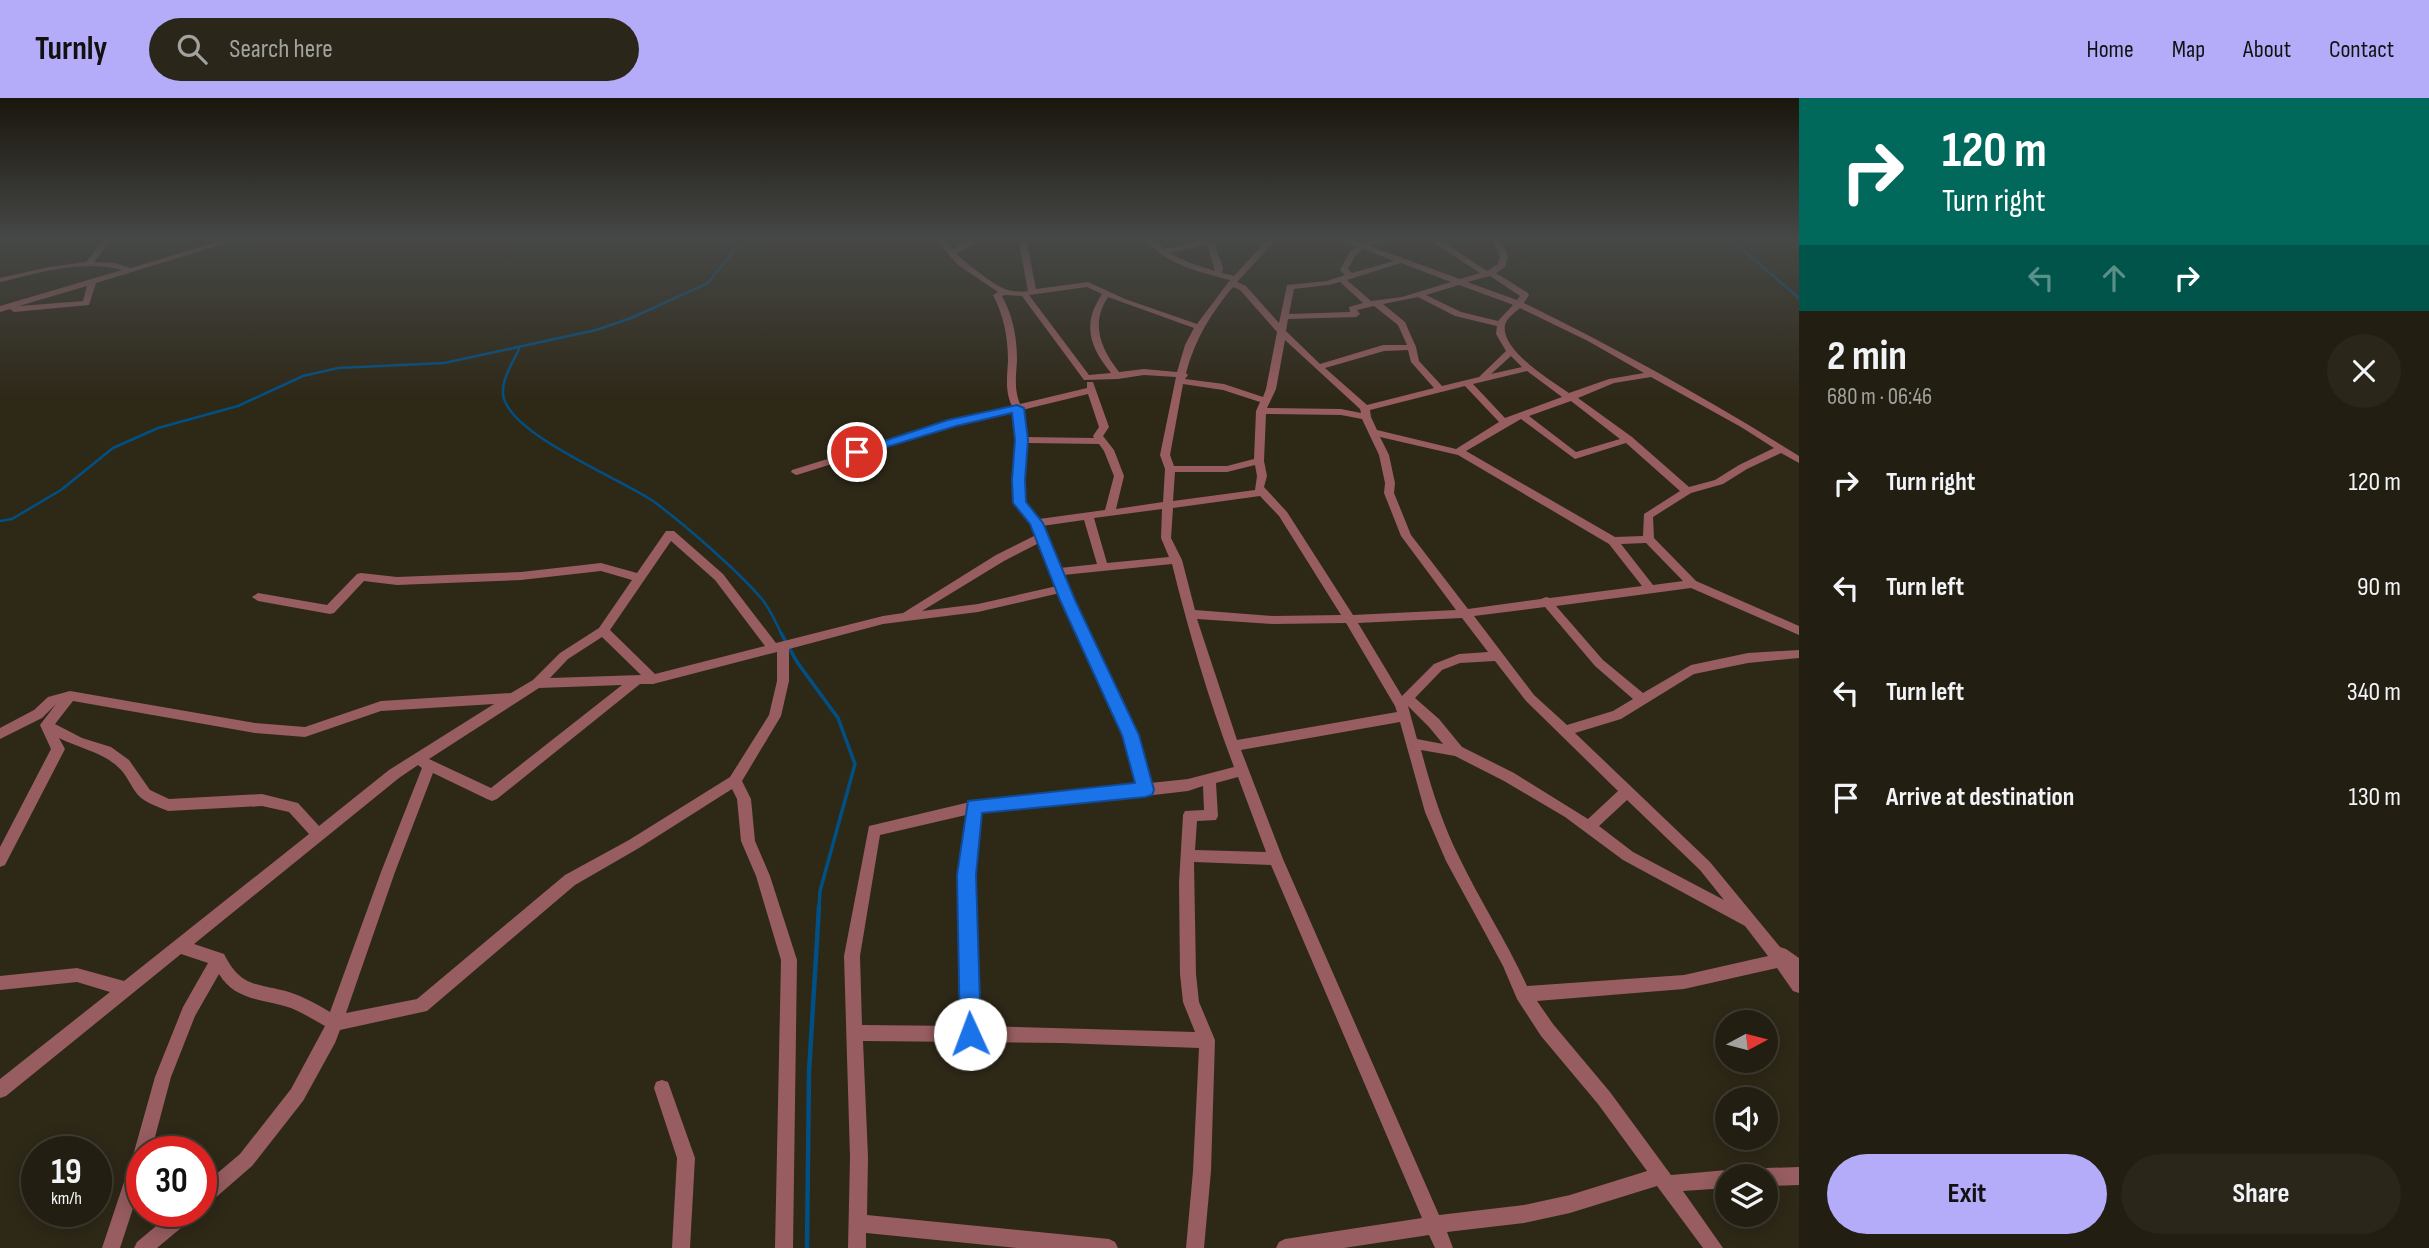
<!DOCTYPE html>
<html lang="en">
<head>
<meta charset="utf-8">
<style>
  body { margin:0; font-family:"Sofia Sans Condensed",sans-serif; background:#2a271a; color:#f1f3f6; height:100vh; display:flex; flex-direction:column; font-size:26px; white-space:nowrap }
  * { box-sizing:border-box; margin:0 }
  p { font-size:23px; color:#a2a29f }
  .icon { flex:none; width:38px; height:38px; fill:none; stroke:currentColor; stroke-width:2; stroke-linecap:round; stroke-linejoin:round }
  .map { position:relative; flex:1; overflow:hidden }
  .sheet { display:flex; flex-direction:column; background:#221e11; width:630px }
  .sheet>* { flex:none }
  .hud { background:#00695c; color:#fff; overflow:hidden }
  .needle { width:46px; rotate:83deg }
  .fabs { position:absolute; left:1715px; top:912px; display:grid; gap:14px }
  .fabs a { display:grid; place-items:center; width:63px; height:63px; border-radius:50%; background:#221e11; box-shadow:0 4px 18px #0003,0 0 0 2px #3f3c31; font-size:35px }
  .speed { position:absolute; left:21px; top:1038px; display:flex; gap:14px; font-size:35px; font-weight:700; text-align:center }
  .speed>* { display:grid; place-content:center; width:91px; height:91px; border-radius:50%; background:#221e11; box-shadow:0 4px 18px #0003,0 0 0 2px #3f3c31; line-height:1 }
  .speed small { font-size:18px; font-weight:400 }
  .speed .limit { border:10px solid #d22; background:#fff; color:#111 }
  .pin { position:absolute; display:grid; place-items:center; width:60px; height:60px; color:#fff; margin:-30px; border:4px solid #fff; border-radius:50%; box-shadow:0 2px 7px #0007 }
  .me { position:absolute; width:77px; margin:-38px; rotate:358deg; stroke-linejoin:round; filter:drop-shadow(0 0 5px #0008) }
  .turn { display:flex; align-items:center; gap:24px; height:147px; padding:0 28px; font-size:32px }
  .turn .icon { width:91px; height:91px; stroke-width:2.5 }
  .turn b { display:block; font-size:49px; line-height:60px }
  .lanes { display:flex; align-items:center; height:66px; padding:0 28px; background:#0003; justify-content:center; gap:35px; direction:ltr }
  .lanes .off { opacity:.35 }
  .round { display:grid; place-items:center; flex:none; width:74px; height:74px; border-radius:37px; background:#2a271a }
  .head { display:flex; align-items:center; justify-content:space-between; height:119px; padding:0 28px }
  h1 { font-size:42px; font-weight:700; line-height:52px }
  .cta { display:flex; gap:14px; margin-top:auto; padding:14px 28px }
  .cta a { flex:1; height:80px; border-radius:42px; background:#b4acf9; color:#111; font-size:28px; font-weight:700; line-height:80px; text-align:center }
  .cta a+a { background:#2a271a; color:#f1f3f6 }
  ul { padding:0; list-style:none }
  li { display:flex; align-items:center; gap:21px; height:105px; padding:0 28px }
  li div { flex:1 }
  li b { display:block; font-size:26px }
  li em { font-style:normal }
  header { display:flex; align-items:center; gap:42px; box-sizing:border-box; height:98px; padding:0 35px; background:#b4acf9; color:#111 }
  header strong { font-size:33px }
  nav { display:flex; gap:38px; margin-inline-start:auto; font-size:24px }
  .search { width:490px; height:63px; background:#2a271a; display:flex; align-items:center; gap:18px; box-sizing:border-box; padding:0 24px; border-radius:38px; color:#a2a29f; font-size:26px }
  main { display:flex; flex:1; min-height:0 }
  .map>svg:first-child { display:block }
</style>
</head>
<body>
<header>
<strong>Turnly</strong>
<div class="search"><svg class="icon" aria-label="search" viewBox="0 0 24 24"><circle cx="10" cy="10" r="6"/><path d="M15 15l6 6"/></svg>Search here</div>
<nav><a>Home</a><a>Map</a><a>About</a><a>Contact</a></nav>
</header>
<main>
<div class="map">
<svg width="1799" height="1150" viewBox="0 0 1799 1150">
  <rect width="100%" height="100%" fill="#2e2817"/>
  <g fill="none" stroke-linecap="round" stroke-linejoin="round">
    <path stroke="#005085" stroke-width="2.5" d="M 1729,140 L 1799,200
      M 519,251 C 512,266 499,285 504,301 C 516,339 619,380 653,403 C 684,426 736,471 761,500 C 770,510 776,525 782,537
      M 0,423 L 12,421 L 61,392 L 113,350 L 158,330 L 238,308 L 303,278 L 338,270 L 444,265 L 596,232 L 631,220 L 708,185 L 744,140"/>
    <path stroke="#005085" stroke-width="3.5" d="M 781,535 L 797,564 L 838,620 L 855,666 L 820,793 L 819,811"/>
    <path stroke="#005085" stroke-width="4.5" d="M 807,1150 L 809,974 L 819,809"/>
    <path fill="#975d60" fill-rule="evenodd" d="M 105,140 L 113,140 L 94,164 L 114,165 L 131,170 L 230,140 L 243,140 L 96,185 L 89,207 L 14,214 L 10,211 L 0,214 L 0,208 L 122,172 C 82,161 39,175 0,184 L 0,180 L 49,169 L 86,164 ZM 87,188 L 83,203 L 19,208 Z
      M 934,140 L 942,140 L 952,151 L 976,140 L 987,140 L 956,155 C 966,165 992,186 1005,191 C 1012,194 1021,194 1028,193 L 1018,140 L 1026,140 L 1036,191 L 1088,184 L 1125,201 L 1197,226 L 1230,182 C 1199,174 1166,167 1144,140 L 1152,140 L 1164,151 L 1206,142 L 1205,140 L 1228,140 L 1214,145 L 1223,169 L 1222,175 L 1234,178 L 1269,140 L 1278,140 L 1237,184 L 1246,188 L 1279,225 L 1287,187 L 1327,183 L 1345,177 L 1340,172 L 1349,155 L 1356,149 L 1335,140 L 1347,140 L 1362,146 L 1382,140 L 1397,140 L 1369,148 L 1460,181 L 1480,175 L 1427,140 L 1437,140 L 1487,173 L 1498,166 L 1500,159 L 1492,140 L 1500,140 L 1508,159 L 1505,169 L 1496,175 L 1528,195 L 1529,197 L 1524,205 C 1618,251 1710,302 1799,358 L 1799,365 L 1781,355 L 1747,371 L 1723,386 L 1691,395 L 1653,419 L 1654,440 L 1696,483 L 1799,528 L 1799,537 L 1691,490 L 1556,508 L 1603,562 L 1643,595 L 1691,567 L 1748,555 L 1799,552 L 1799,560 L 1748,565 L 1694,576 L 1621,621 L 1575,635 L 1710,764 L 1780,849 L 1786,851 L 1799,860 L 1799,895 L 1793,893 L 1777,870 L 1684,891 L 1537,903 L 1553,926 L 1610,994 L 1671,1077 L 1727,1072 L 1733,1075 L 1735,1078 L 1727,1078 L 1727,1090 L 1683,1093 L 1723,1150 L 1703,1150 L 1657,1088 L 1570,1115 L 1524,1125 L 1447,1134 L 1453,1150 L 1435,1150 L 1429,1137 L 1344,1150 L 1276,1150 L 1279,1144 L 1285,1141 L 1422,1120 L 1271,767 L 1194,764 L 1196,876 L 1199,904 L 1215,942 L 1211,1073 L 1204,1150 L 1186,1150 L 1193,1073 L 1199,950 L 1061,945 L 863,943 L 868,1059 L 867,1117 L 1109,1141 L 1115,1144 L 1118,1150 L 1017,1150 L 866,1135 L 866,1150 L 848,1150 L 850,1059 L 844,858 L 869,728 L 974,703 L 1137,687 L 1125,637 L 1060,495 L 978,514 L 883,526 L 789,551 L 789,583 L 781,618 L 742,683 L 751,701 L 755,743 L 770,778 L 797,862 L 793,1150 L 775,1150 L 781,862 L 756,778 L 741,743 L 737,701 L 732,691 L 639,750 L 575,787 L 427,913 L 340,932 L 335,945 L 303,1003 L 252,1068 L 207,1107 L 201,1110 L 201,1089 L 240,1056 L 291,991 L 325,928 C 314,922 303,915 291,910 C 264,901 235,903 219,876 L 195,918 L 171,979 L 151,1054 L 142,1054 L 142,1083 L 120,1150 L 102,1150 L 134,1054 L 155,979 L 183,909 L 208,865 L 181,856 L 6,998 L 0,1000 L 0,981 L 110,894 L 77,884 L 0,892 L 0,878 L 77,870 L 124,883 L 309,736 L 289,714 L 262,708 L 168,713 C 159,709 145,705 138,697 C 131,689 127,677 119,670 C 103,654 78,650 59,640 L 65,651 L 5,767 L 0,769 L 0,749 L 51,651 L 40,627 L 56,606 L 42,620 L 0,641 L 0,630 L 34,612 L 48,599 L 70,593 L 255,625 L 305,629 L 381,603 L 511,595 L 533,582 L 560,555 L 599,530 L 632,482 L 601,473 L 521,482 L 397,487 L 364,483 L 334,515 L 330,516 L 258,503 L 252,499 L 258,495 L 327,507 L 357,476 L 361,475 L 397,479 L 521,474 L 601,465 L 637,475 L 666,433 L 674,433 L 723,476 L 776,545 L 883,518 L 903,515 L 996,457 L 1036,437 L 1031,426 L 1015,405 L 1013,382 L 1017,342 L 1013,314 L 956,327 L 800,376 L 796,377 L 791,374 L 792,372 L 950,323 L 1012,308 C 1005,294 1007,279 1008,263 C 1008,240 1004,218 993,197 L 998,194 L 958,167 ZM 1207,146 L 1215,173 L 1190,165 L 1169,155 ZM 1363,151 L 1394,163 L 1352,175 L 1348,171 L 1355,158 ZM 1401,165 L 1451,184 L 1402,199 L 1371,203 L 1347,182 ZM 1490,178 L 1520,198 L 1517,202 L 1467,184 ZM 1340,184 L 1363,205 L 1349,209 L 1350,214 L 1289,216 L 1294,191 L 1328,187 ZM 1459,187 L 1511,206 L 1513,207 L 1498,223 L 1461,214 L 1426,197 ZM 1087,189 L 1102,196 C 1082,226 1089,248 1111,275 L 1089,277 L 1029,197 ZM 1233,189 L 1240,192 L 1277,234 L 1266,291 L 1263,299 L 1224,286 L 1185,281 L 1188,277 L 1186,275 C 1195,241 1211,215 1233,189 ZM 1005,197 L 1022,198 L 1084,282 L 1118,281 L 1144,277 L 1176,279 L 1160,357 L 1165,371 L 1163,404 L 1116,411 L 1124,378 L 1114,352 L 1103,338 L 1109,329 L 1093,284 L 1087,284 L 1087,290 L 1020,306 C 1014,292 1016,278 1017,262 C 1017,239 1013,218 1002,198 ZM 1108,199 L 1194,230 L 1185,247 L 1177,274 L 1144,271 L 1119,274 C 1101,251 1090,226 1108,199 ZM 1418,199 L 1455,218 L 1497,228 L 1496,236 L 1506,253 L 1479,279 L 1442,288 L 1419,263 L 1416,249 L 1405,224 L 1383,206 ZM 1374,208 L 1398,227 L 1407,247 L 1383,247 L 1320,266 L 1286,233 L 1288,221 L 1356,219 L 1360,216 L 1357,212 ZM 1520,210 L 1588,243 L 1644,275 L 1609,281 L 1569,295 C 1552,283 1500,252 1505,227 C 1507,220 1514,215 1520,210 ZM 1285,242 L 1360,311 L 1361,315 L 1341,311 L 1267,310 L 1276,291 ZM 1408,252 L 1411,264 L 1434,290 L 1367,307 L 1325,270 L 1384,253 ZM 1511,258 L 1522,269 L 1491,276 ZM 1527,273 L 1562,299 L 1505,320 L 1473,286 ZM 1651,279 L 1741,329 L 1774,350 L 1739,367 L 1715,382 L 1689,389 L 1632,339 L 1578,300 L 1614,285 ZM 1183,286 L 1223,292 L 1260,304 L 1256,313 L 1254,361 L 1227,368 L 1174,368 L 1170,357 ZM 1465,288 L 1499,324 L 1456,351 L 1377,332 L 1371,319 L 1370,312 ZM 1088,296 L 1099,329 L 1093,338 L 1094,340 L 1026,339 L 1022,312 ZM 1571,303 L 1620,341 L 1576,354 L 1529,318 ZM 1266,316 L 1341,317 L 1362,321 L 1379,357 L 1385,385 L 1384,395 L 1401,438 L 1456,512 L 1353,517 L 1287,414 L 1264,389 L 1267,378 L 1264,363 ZM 1521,321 L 1575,361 L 1626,345 L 1680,393 L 1644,416 L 1643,438 L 1615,439 L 1466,353 ZM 1380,339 L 1458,357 L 1609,446 L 1642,488 L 1550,500 L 1546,499 L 1541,501 L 1468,511 L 1411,437 L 1394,395 L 1395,385 L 1389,357 ZM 1027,345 L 1099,346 L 1104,353 L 1114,378 L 1105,412 L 1039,421 L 1025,404 L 1023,382 ZM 1255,367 L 1257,378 L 1255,392 L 1173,403 L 1175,374 L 1227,374 ZM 1260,398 L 1279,418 L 1341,517 L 1273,518 L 1195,512 L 1182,462 L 1171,440 L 1173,410 ZM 1162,411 L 1161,440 L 1169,459 L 1107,465 L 1094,420 ZM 1084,422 L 1097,466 L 1060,470 L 1042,428 ZM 671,443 L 715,482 L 765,548 L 655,576 L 610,532 ZM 1039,445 L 1057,488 L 978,506 L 922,513 L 1004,463 ZM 1646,445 L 1683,483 L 1653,487 L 1621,446 ZM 1172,466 C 1189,535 1209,603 1234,669 L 1188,681 L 1150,685 L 1137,637 L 1063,477 ZM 1545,509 L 1595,568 L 1633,601 L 1613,613 L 1567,627 L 1534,597 L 1474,518 ZM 1462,520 L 1488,554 L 1459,556 L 1434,566 L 1402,598 L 1358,525 ZM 1197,521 L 1273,526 L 1346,525 L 1395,608 L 1397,614 L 1237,642 ZM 602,539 L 641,577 L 550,580 L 568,561 ZM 777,554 L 777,583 L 769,617 L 730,679 L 629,742 L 565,777 L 417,901 L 346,915 L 395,774 L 433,675 L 487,701 L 492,703 L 497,701 L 640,586 L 653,586 ZM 1495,563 L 1526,603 L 1618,693 L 1588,721 L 1514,675 L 1462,649 L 1439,621 L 1415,600 L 1442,572 L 1460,565 ZM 622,587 L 491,690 L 429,661 L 539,590 ZM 73,603 L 255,635 L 305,639 L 381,613 L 494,606 L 389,672 L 319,728 L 298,705 L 262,696 L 169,701 L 150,692 L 129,662 L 111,649 L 82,640 L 55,626 ZM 1408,608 L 1429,629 L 1443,646 L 1417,641 ZM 1400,624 L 1425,714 L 1446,763 L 1503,868 L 1517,901 L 1541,938 L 1598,1006 L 1647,1073 L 1570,1097 L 1524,1107 L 1439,1117 L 1283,761 L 1241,652 ZM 1421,652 L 1455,658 L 1504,683 L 1565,719 L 1623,762 L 1745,828 L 1768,858 L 1684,877 L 1527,888 C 1507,844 1480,803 1459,759 C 1442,725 1431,689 1421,652 ZM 418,667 L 422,670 L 381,774 L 330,914 C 317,906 304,899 289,894 C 257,885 241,890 224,856 L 194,846 L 399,680 ZM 1238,679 L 1266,754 L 1195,752 L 1197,723 L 1216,722 L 1218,718 L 1216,685 ZM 1203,688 L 1204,712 L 1185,713 L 1183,717 L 1179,785 L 1180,876 L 1183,904 L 1195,934 L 978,928 L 973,777 L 980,714 L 1145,698 L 1188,693 ZM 1627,702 L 1700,772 L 1724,802 L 1633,754 L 1599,728 ZM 966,717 L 959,777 L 962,928 L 862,927 L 860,858 L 880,737 Z
      M 662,982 L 668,984 L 695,1060 L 690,1150 L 672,1150 L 677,1060 L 654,990 L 656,984 Z
      M 1799,1069 L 1799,1087 L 1766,1088 L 1766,1078 L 1758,1078 L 1760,1073 L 1766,1070 Z
      M 174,1113 L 197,1113 L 194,1119 L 157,1150 L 134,1150 L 137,1144 Z"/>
  </g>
  <linearGradient id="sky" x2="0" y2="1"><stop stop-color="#19160d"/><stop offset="0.47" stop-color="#464847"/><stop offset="1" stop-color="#464847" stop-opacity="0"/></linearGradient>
  <rect width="1799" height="301" fill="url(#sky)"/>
  <path fill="#1a73e8" stroke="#114b97" stroke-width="2" d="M 1017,307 L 1024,310 L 1028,342 L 1025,382 L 1026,404 L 1043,425 L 1075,502 L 1139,637 L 1154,692 L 1152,697 L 1145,699 L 982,715 L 976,777 L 981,936 L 978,943 L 970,946 L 963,943 L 960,936 L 957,777 L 968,703 L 1135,685 L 1122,637 L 1060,502 L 1030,426 L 1013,405 L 1012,382 L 1015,342 L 1012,315 L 956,328 L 857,358 L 850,354 L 948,322 Z"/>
</svg>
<div class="fabs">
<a><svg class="needle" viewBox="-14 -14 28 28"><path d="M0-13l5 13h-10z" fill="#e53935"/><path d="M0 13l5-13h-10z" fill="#a2a29f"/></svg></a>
<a><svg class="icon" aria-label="sound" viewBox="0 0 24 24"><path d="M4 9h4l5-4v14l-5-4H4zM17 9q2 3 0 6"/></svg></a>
<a><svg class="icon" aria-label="layers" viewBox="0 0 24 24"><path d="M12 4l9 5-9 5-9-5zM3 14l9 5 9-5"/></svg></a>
</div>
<div class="speed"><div>19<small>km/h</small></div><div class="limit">30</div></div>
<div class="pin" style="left:857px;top:354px;background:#d93025"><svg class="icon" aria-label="arrive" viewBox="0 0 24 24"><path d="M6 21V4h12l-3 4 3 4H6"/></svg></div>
<svg class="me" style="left:970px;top:936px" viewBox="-20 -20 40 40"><circle r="19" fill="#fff"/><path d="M0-13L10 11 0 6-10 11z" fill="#1a73e8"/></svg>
</div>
<section class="sheet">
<div class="hud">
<div class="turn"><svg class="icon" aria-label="right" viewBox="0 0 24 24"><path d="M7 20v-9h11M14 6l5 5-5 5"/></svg><div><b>120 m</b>Turn right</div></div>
<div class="lanes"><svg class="icon off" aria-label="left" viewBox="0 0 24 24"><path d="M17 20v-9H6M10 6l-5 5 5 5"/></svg><svg class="icon off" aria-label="ahead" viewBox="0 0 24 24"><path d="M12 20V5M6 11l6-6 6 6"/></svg><svg class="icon" aria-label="right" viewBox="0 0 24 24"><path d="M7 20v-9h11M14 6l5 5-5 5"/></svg></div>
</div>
<div class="head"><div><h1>2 min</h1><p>680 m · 06:46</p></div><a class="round"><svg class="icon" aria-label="close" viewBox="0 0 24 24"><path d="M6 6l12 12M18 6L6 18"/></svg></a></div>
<ul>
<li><svg class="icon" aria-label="right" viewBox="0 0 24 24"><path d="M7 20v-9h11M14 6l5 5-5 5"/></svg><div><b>Turn right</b></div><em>120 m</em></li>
<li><svg class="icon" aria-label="left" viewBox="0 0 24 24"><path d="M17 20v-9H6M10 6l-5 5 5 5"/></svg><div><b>Turn left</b></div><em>90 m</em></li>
<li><svg class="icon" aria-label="left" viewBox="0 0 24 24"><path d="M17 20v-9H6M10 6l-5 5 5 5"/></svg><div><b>Turn left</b></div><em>340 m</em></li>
<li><svg class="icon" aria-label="arrive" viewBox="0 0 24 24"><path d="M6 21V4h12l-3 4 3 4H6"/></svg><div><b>Arrive at destination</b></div><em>130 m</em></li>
</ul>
<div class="cta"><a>Exit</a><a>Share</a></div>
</section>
</main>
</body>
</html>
